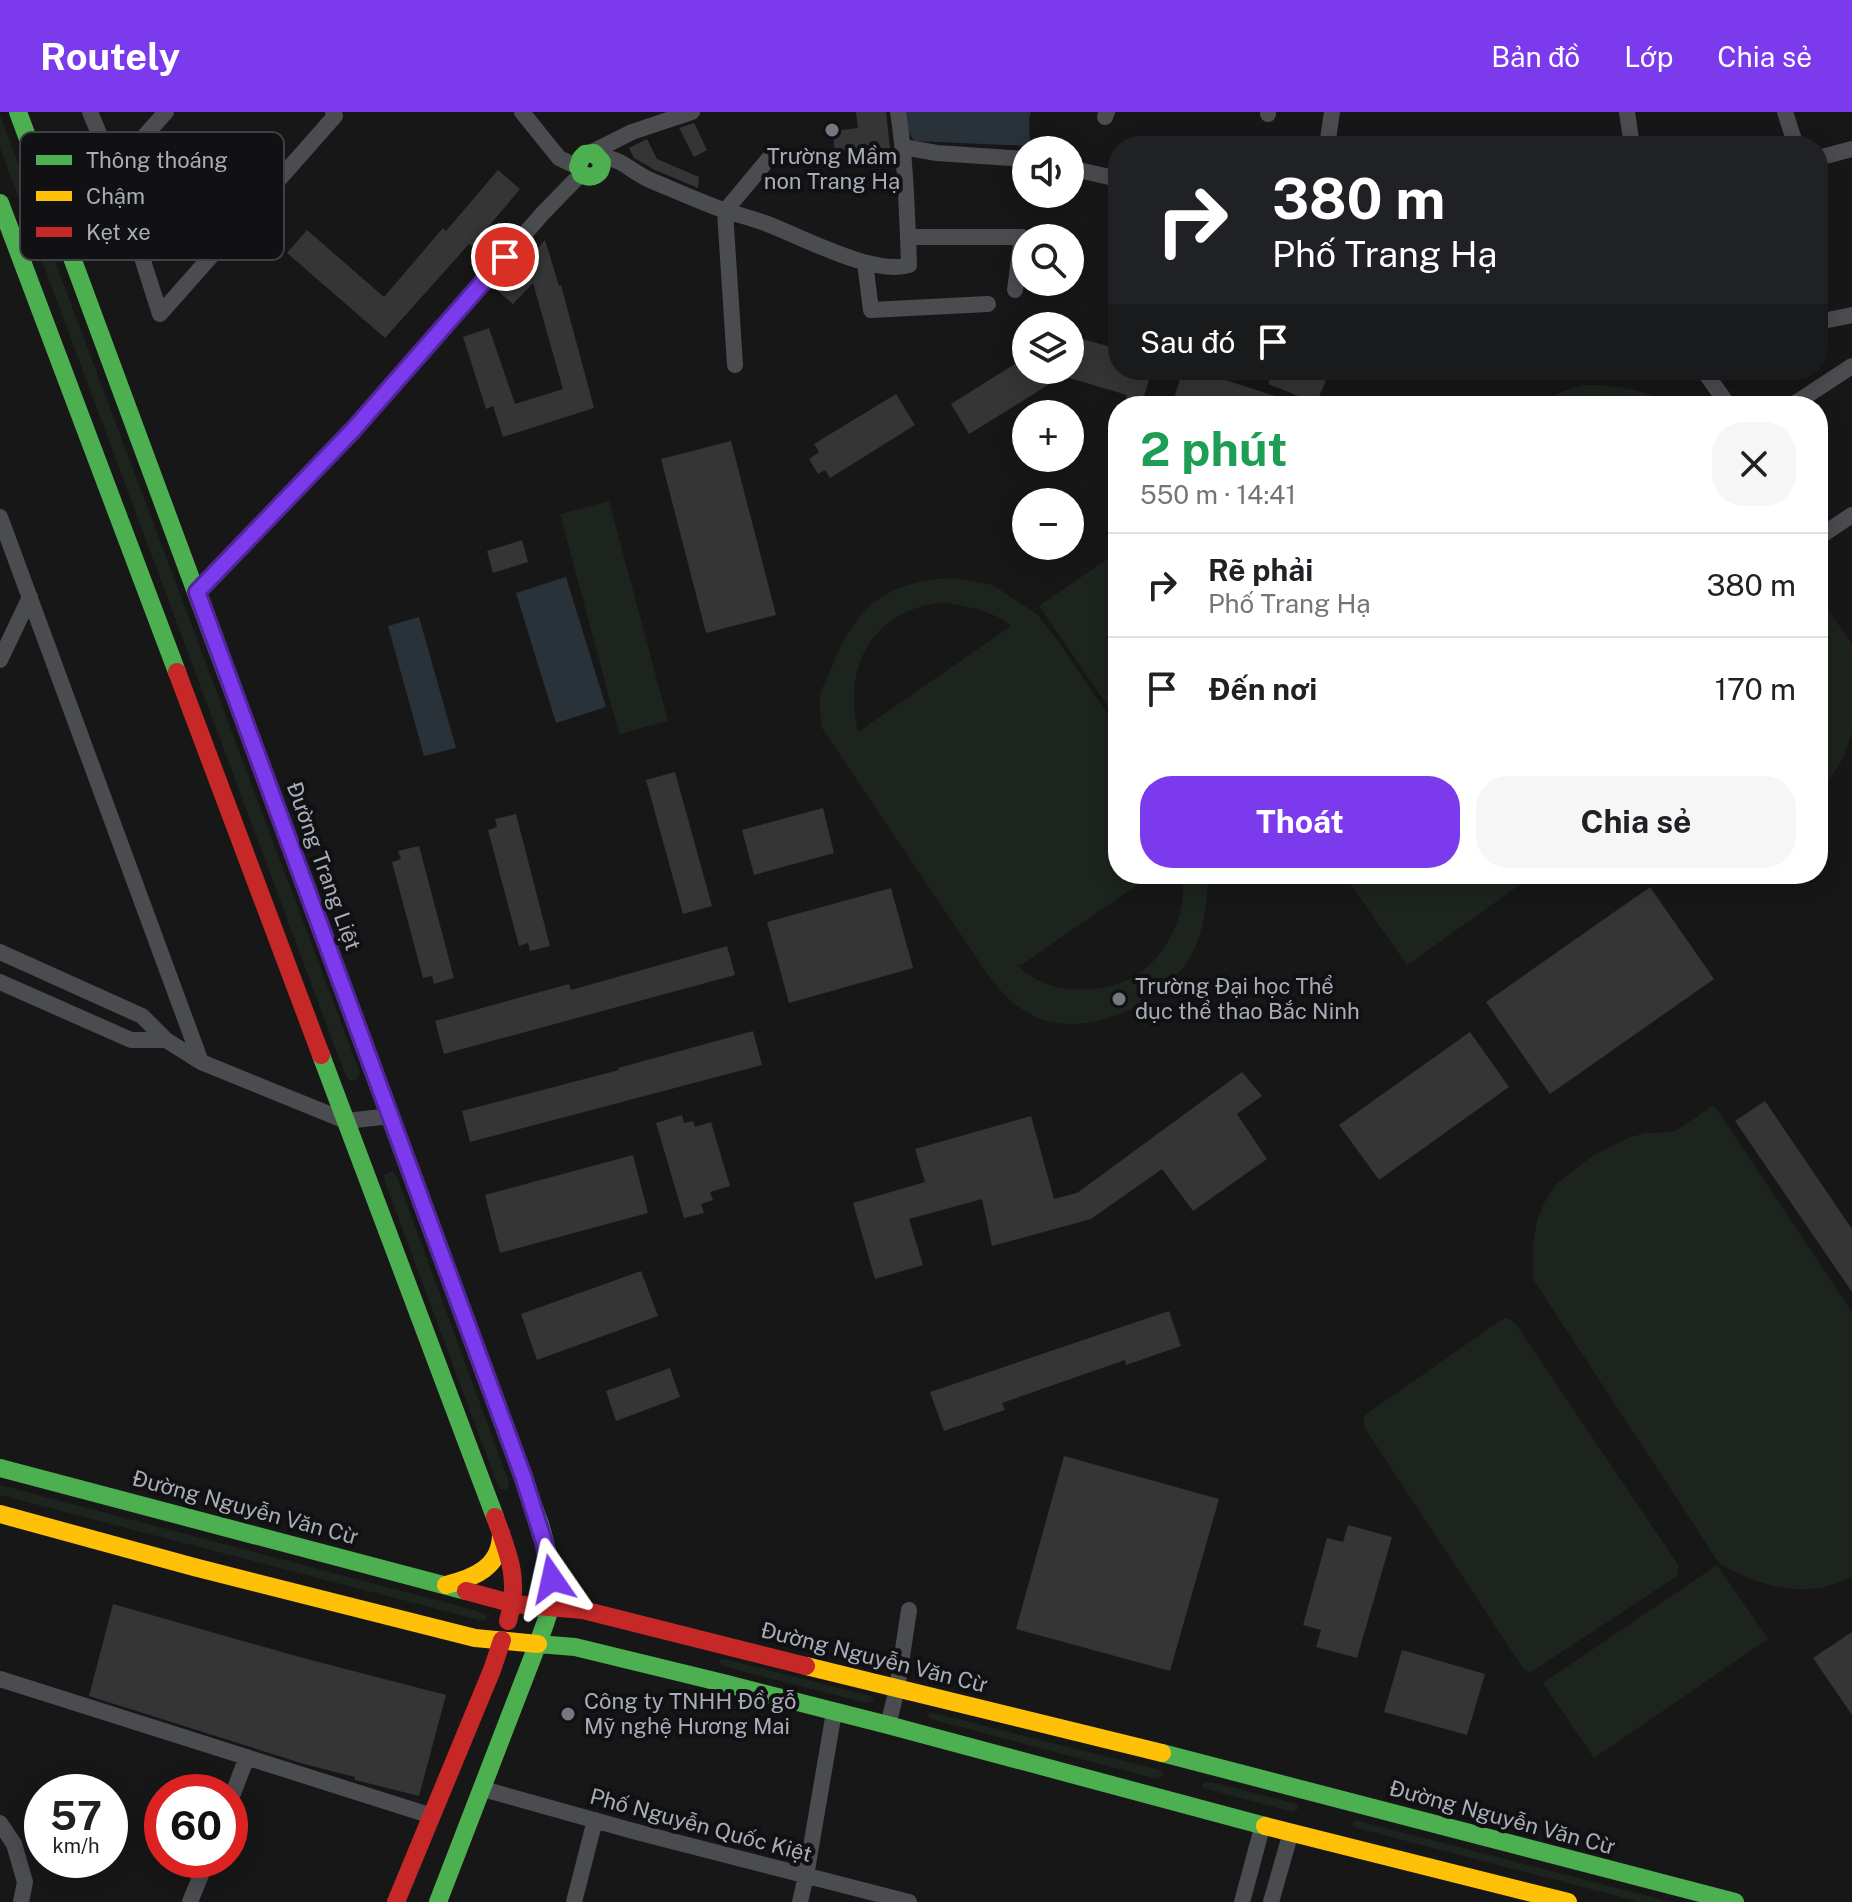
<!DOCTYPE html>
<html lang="vi">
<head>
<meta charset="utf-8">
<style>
  body { margin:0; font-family:"Public Sans",sans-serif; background:#f6f6f6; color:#202124; height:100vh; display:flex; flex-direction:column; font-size:30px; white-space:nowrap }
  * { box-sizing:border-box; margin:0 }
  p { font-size:26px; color:#757577 }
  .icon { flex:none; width:44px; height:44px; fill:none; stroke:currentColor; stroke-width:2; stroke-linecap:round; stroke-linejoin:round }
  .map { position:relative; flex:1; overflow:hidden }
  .panel { position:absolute; left:1108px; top:284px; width:720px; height:488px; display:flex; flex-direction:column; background:#fff; border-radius:32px; box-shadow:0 4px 20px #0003 }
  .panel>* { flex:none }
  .top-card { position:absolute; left:1108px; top:24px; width:720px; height:244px; border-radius:32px; box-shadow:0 4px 20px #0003; background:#202124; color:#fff; overflow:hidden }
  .fabs { position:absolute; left:1012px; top:24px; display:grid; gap:16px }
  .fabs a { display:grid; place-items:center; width:72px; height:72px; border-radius:50%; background:#fff; box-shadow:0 4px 20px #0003; font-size:40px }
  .speed { position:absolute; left:24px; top:1662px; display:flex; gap:16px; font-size:40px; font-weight:700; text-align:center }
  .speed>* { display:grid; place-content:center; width:104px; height:104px; border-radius:50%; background:#fff; box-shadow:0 4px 20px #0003; line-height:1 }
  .speed small { font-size:20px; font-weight:400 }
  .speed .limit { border:12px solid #d22; background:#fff; color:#111 }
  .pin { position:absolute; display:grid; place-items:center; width:68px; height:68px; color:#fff; margin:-34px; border:4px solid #fff; border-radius:50%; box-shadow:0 2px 8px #0007 }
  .me { position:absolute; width:88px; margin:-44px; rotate:349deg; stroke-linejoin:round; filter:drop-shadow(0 0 6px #0008) }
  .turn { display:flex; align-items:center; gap:28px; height:168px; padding:0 32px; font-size:36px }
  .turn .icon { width:104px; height:104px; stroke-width:2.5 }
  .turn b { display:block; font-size:56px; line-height:68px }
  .then { display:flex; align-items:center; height:76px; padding:0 32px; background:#0003; gap:16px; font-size:30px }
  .round { display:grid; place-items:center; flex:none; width:84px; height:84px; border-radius:32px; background:#f6f6f6 }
  .overview { display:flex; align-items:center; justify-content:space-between; height:136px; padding:0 32px }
  h1 { font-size:48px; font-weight:700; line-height:60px; color:#1e9e55 }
  .action { display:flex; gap:16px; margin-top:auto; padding:16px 32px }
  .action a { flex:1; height:92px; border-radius:32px; background:#7c3aed; color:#fff; font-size:32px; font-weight:700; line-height:92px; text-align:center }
  .action a+a { background:#f6f6f6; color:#202124 }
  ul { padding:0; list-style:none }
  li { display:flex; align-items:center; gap:24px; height:104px; padding:0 32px; border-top:2px solid #e0e0e0 }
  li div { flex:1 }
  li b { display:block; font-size:30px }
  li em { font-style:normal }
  header { display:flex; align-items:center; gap:48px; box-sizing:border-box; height:112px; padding:0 40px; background:#7c3aed; color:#fff }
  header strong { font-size:38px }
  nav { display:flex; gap:44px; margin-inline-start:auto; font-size:28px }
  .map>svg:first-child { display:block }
</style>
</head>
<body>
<header>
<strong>Routely</strong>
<nav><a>Bản đồ</a><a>Lớp</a><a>Chia sẻ</a></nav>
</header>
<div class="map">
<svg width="1852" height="1790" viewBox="0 0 1852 1790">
  <rect width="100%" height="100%" fill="#171717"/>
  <path fill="#1d241e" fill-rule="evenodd" d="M 0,3 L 360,961 L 356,968 L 350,968 L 346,964 L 334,933 L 0,36 Z
    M 1582,273 C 1613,272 1647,277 1674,294 L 1610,294 L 1594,292 L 1580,294 L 1536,294 L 1559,281 Z
    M 609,389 L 668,609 L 619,622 L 560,402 Z
    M 1118,440 L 1118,609 L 1039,494 Z
    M 953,466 L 993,473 L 1038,503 L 1060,532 L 1118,617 L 1118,762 L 1153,762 L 1021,853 L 1016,852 C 1047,885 1106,885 1141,860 C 1159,847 1173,825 1179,804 C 1183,791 1185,776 1181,762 L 1208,762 C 1207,789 1205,815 1193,840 C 1168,890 1089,928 1036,905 C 1014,895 1000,879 986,860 L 822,616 C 821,606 819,595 820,585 C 822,573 830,561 834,550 C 858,491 890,469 953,466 ZM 941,490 C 964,494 993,498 1011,514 L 858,620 C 843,554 871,500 941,490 Z
    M 1818,483 L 1852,532 L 1852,620 L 1844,644 L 1835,660 L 1818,680 Z
    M 1348,762 L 1535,762 L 1407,853 L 1345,764 Z
    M 1714,993 L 1852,1200 L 1852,1464 C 1811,1489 1757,1475 1719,1451 L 1533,1167 L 1533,1130 L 1537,1109 L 1544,1091 L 1556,1072 L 1595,1042 L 1631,1025 L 1646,1021 L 1674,1020 Z
    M 392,1059 L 397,1065 L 497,1338 L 509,1370 L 508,1376 L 505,1378 L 500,1377 L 497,1371 L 386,1073 L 384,1063 Z
    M 1507,1206 L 1515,1211 L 1679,1454 L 1677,1464 L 1533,1559 L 1528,1560 L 1524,1558 L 1366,1318 L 1363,1308 L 1365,1303 L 1501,1208 Z
    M 0,1373 L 470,1497 L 486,1502 L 487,1506 L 483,1509 L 0,1383 Z
    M 1717,1453 L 1768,1527 L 1594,1646 L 1543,1571 Z
    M 725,1547 L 871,1584 L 874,1589 L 866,1591 L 722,1554 L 719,1548 Z
    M 930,1600 L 1160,1658 L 1164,1663 L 1157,1667 L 934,1608 L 927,1604 Z
    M 1211,1670 L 1297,1692 L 1298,1697 L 1292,1700 L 1203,1676 L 1202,1673 L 1204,1671 Z
    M 1354,1709 L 1358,1709 L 1671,1790 L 1640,1790 L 1356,1716 L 1352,1713 Z"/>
  <path fill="#2a3239" d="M 905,0 L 1031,0 L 1029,7 L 1030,34 L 914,29 L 907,17 Z
    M 566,465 L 606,595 L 556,611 L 516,481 Z
    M 419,505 L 456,636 L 424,644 L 388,514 Z"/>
  <path fill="#353536" d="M 856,0 L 886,0 L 890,36 L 835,42 L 833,19 L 858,16 Z
    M 694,11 L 707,38 L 694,45 L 679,16 Z
    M 647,27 L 657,47 L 699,65 L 698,76 L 655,58 L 634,46 L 629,36 Z
    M 498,58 L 520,77 L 472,134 L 469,132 L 385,226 L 287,141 L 307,118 L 384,185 L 443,116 L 446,119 Z
    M 545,128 L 559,174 L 561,173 L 594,296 L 503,325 L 493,294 L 486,297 L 463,225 L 489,216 L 515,292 L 563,277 L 533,171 L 513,192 L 498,179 Z
    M 1079,226 L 1118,237 L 1118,258 L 1152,258 L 1141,294 L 1124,294 L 1127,283 L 1066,265 Z
    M 1026,245 L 1026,258 L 1045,258 L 1053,270 L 969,322 L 951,292 Z
    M 1183,258 L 1194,258 L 1297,291 L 1296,294 L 1199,294 L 1174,286 Z
    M 1274,258 L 1298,258 L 1326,269 L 1316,291 L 1268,272 Z
    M 896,282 L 915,313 L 830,366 L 825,358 L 818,362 L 809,347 L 819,340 L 814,332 Z
    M 731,329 L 776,503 L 706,521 L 661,347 Z
    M 522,428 L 528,450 L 493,461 L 487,439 Z
    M 675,660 L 712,794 L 683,802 L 646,668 Z
    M 823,696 L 834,741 L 754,763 L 742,718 Z
    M 516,702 L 550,834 L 530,839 L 528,831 L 519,834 L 488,718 L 497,715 L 495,707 Z
    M 419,734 L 454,866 L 434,872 L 432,864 L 423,866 L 392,750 L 401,747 L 398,739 Z
    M 1650,775 L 1714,867 L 1550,982 L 1486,890 Z
    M 891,776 L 913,856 L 789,891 L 767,810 Z
    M 727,834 L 735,863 L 444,942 L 435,909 L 569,872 L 571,878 Z
    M 753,919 L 762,953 L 470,1030 L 462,999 L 619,958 L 618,956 Z
    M 1470,920 L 1509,975 L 1379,1068 L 1339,1013 Z
    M 1242,960 L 1262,984 L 1237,1002 L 1267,1047 L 1193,1099 L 1162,1057 L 1091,1107 L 992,1134 L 982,1087 L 909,1107 L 923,1153 L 875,1167 L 853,1091 L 925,1070 L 915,1037 L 1031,1004 L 1054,1087 L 1077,1081 Z
    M 1765,989 L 1852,1117 L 1852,1180 L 1735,1009 Z
    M 682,1003 L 684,1011 L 693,1009 L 695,1015 L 711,1010 L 730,1074 L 710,1080 L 713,1088 L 701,1092 L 704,1101 L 684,1106 L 656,1011 Z
    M 633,1043 L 648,1101 L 500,1141 L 485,1083 Z
    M 641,1159 L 658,1204 L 537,1248 L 521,1202 Z
    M 1169,1199 L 1181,1234 L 1126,1253 L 1125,1248 L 1002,1291 L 1005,1298 L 944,1319 L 930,1280 Z
    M 670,1256 L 680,1285 L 616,1309 L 606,1279 Z
    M 1064,1344 L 1219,1387 L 1170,1559 L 1016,1517 Z
    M 1348,1413 L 1392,1425 L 1357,1546 L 1316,1535 L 1321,1518 L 1303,1513 L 1327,1426 L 1343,1430 Z
    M 113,1492 L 303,1546 L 446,1583 L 419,1684 L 355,1668 L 355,1665 L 304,1652 L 89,1584 Z
    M 1852,1520 L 1852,1603 L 1813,1546 Z
    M 1402,1538 L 1485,1562 L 1467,1623 L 1384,1600 Z"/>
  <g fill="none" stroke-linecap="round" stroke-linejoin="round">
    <path stroke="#4b4c50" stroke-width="16" d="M 90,0 L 114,58 L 160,202
      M 1627,0 L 1632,34
      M 1785,0 L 1796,34
      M 1268,2 L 1268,0
      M 1105,5 L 1107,0
      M 1327,34 L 1332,0
      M 903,35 L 937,41 L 1026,47
      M 590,41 L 632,20 L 692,0
      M 601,46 C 619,44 633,61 650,68 C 674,78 698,89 723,98 C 739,103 755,107 770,113 C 803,126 875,164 909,153 C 907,102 906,51 898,0
      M 1818,46 L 1852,37
      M 1070,56 L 1118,67
      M 48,83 L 114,58 L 166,0
      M 908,125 L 1022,125 L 1015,178
      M 865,151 L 871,198 L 988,192
      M 160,202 L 335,4 L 333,0
      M 1818,210 L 1852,203
      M 735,253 L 725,99 L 770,45
      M 1703,258 L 1729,294
      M 1791,294 L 1852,254
      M 0,405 L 201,950
      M 1818,424 L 1819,425 L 1852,403
      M 197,480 L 353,318 L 543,101 L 581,62 L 578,55 L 559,46 L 522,0
      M 0,548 L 30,485
      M 0,840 L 142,904 L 166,928 L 201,950 L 346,1009 L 391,1004
      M 0,870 L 131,928 L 166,928
      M 0,1567 L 432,1704
      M 888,1613 L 897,1577 L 909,1498
      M 483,1677 L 633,1719 L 909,1790
      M 230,1689 L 247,1645
      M 0,1711 L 14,1732 L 25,1770 L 21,1790
      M 190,1790 L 207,1748
      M 574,1790 L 595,1708
      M 800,1790 L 806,1764 L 834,1600
      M 1242,1790 L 1263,1712
      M 1271,1790 L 1291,1720"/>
    <path stroke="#4caf50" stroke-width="18" d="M 18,0 L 227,564
      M 578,55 L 581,46 L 585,42 L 594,41 L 602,50 C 602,63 592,68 581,62
      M 0,91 L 177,560
      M 332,848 L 540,1412 C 548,1439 554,1466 550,1494 C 548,1507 542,1519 538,1531
      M 321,943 L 495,1405
      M 0,1356 L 466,1479
      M 538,1532 L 575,1535 L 723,1571 L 888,1613 L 1265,1714
      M 1162,1641 L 1735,1790
      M 438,1790 L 538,1531"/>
    <path stroke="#ffc107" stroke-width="18" d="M 0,1402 L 194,1455 L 475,1526 L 538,1532
      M 446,1473 C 474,1466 501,1455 501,1422
      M 806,1554 L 1162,1641
      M 1265,1714 L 1568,1790"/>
    <path stroke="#c62828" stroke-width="18" d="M 177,560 L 321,943
      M 227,564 L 332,848
      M 495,1405 C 509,1443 520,1468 508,1509
      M 466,1479 L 514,1492 L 583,1498 L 806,1554
      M 396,1790 L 492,1558 L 502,1528"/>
  </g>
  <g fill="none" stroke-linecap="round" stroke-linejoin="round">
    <defs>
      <path id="route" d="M 505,145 L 353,318 L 197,480 L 523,1364 L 544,1430 L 552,1467"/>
    </defs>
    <use href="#route" stroke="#51269a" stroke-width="20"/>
    <use href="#route" stroke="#7c3aed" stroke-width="14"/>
  </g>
  <g fill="#757880" stroke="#111113" stroke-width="3">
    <circle cx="832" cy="18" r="8"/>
    <circle cx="1119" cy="887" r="8"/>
    <circle cx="568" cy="1602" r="8"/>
  </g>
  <g text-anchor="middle" stroke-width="8" stroke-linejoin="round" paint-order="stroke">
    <g font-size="22" fill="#a8adb8" stroke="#111113" text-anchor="start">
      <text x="832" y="52" text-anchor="middle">Trường Mầm<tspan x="832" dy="25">non Trang Hạ</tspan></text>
      <text x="1135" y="882">Trường Đại học Thể<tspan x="1135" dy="25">dục thể thao Bắc Ninh</tspan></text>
      <text x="584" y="1597">Công ty TNHH Đồ gỗ<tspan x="584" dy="25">Mỹ nghệ Hương Mai</tspan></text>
    </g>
    <g font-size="22" fill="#a8adb8" stroke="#111113">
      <text transform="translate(324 754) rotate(70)" y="8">Đường Trang Liệt</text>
      <text transform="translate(245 1395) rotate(15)" y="8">Đường Nguyễn Văn Cừ</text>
      <text transform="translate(874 1545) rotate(14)" y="8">Đường Nguyễn Văn Cừ</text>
      <text transform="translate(1502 1705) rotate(15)" y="8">Đường Nguyễn Văn Cừ</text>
      <text transform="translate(701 1713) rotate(15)" y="8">Phố Nguyễn Quốc Kiệt</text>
    </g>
  </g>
  <rect x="20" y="20" width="264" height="128" rx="12" fill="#111113" stroke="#3e4045" stroke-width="2"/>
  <rect x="36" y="43" width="36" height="10" fill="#4caf50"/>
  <rect x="36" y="79" width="36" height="10" fill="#ffc107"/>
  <rect x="36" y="115" width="36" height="10" fill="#c62828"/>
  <g font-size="22" fill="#a8adb8">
    <text x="86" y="56">Thông thoáng</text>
    <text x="86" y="92">Chậm</text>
    <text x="86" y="128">Kẹt xe</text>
  </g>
</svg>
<div class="fabs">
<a><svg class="icon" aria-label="sound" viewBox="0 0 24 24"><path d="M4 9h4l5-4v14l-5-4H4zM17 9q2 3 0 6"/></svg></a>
<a><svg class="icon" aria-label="search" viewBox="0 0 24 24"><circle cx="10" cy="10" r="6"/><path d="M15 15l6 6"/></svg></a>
<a><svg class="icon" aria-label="layers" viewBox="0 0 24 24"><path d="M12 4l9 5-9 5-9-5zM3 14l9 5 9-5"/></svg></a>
<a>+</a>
<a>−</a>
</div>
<div class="speed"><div>57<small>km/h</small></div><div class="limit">60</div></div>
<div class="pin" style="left:505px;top:145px;background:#d93025"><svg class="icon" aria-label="arrive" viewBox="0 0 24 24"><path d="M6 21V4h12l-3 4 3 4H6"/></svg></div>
<svg class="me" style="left:552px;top:1467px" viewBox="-20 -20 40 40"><path d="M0-17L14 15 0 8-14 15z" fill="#7c3aed" stroke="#fff" stroke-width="4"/></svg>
<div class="top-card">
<div class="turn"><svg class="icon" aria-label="right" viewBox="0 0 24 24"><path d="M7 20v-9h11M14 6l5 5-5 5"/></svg><div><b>380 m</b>Phố Trang Hạ</div></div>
<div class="then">Sau đó<svg class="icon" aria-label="arrive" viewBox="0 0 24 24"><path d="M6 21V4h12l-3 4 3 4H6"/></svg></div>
</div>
<section class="panel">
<div class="overview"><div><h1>2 phút</h1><p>550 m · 14:41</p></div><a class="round"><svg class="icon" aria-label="close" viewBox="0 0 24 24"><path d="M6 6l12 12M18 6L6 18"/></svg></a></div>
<ul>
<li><svg class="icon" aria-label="right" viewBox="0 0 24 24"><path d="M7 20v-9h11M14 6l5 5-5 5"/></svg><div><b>Rẽ phải</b><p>Phố Trang Hạ</p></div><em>380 m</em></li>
<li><svg class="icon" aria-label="arrive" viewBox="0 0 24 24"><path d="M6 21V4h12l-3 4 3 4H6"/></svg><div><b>Đến nơi</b></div><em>170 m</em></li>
</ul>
<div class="action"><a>Thoát</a><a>Chia sẻ</a></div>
</section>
</div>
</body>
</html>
